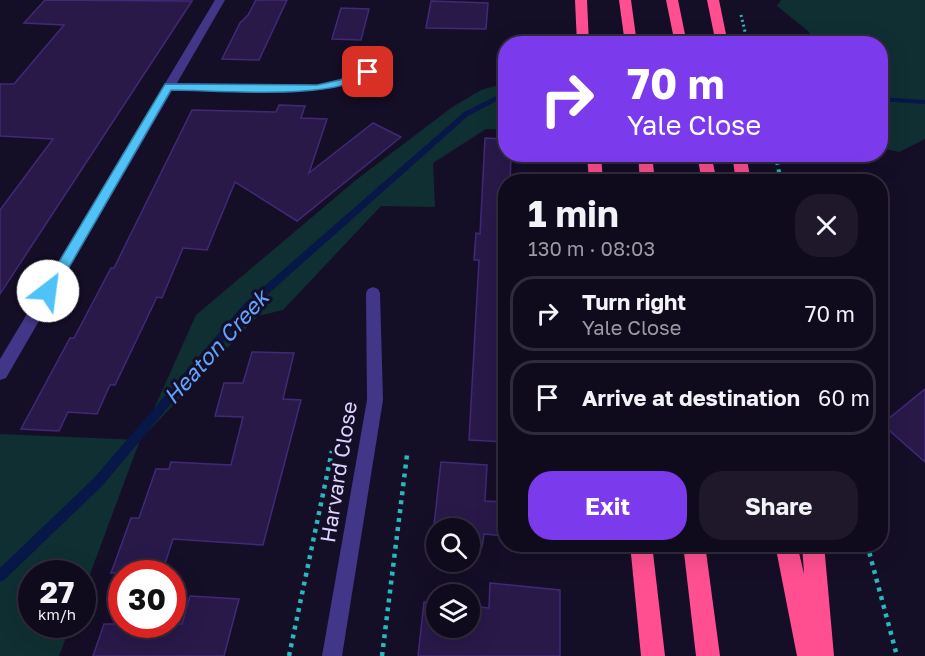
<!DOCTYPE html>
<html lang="en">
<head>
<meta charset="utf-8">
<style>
  body { margin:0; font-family:"Golos Text",sans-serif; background:#1e182a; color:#f1f3f6; height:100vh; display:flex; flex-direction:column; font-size:22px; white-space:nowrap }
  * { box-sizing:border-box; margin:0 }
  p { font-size:20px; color:#9c9aa4 }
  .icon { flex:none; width:33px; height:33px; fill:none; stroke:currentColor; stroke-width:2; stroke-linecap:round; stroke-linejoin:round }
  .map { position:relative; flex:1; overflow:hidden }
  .details { position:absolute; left:498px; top:174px; width:390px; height:378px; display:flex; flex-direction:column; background:#100a1d; border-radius:24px; box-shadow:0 6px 24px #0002,0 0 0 2px #302b3b }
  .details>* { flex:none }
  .hud { position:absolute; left:498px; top:36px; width:390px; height:126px; border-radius:24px; box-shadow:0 6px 24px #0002,0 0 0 2px #302b3b; background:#7c3aed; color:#fff; overflow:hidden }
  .controls { position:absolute; left:426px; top:518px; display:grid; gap:12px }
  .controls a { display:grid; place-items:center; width:54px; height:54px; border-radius:50%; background:#100a1d; box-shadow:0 6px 24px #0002,0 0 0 2px #302b3b; font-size:30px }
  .speed { position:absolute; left:18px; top:560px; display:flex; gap:12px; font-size:30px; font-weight:700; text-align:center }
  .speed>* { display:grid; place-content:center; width:78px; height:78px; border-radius:50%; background:#100a1d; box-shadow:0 6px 24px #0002,0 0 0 2px #302b3b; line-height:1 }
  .speed small { font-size:15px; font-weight:400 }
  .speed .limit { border:9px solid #d22; background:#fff; color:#111 }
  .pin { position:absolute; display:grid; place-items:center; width:51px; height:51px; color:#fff; margin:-26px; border-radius:12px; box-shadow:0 3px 9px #0006 }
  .me { position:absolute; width:66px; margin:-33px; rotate:30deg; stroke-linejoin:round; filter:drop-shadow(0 0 4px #0008) }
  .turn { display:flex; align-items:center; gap:21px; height:126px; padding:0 30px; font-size:27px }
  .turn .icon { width:78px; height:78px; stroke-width:2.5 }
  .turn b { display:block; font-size:42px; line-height:51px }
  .round { display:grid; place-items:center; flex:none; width:63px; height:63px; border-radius:24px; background:#1e182a }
  .overview { display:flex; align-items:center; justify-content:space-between; height:102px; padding:0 30px }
  h1 { font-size:36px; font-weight:700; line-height:45px }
  .primary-button { display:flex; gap:12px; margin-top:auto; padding:12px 30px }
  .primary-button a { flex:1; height:69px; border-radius:24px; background:#7c3aed; color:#fff; font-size:24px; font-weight:700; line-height:69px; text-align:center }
  .primary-button a+a { background:#1e182a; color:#f1f3f6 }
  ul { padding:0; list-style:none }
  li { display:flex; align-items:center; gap:18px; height:75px; margin:0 12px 9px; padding:0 18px; border:3px solid #302b3b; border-radius:24px }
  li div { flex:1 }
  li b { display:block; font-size:22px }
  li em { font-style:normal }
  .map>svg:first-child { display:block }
</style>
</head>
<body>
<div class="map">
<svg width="925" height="656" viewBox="0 0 925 656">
  <rect width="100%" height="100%" fill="#150e27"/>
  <path fill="#102f32" d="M 781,0 L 925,0 L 925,139 L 899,152 L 881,148 L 880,44 L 817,43 L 808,31 L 777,6 Z
    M 505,83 L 505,130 L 486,129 L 433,163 L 435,207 L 381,206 L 283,310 L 258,316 L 140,440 L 83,593 L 82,573 L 32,573 L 32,624 L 71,624 L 59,656 L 0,656 L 0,434 L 140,440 L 196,315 L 356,180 L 451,108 L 481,90 Z"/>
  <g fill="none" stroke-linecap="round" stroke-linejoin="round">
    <path fill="#071747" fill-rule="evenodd" d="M 506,91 L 506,96 L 468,116 L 250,310 L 102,486 L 4,580 L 0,582 L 0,568 L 94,478 L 244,304 L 464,112 Z
      M 880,97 L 925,100 L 925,104 L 880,101 Z"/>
  </g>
  <path fill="#281949" stroke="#412977" stroke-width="1.5" d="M 45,0 L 192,1 L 0,294 L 0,210 L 53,139 L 0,136 L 0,84 L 14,84 L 64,25 L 24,23 Z
    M 256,0 L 287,0 L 259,60 L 222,59 L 240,23 L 248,15 Z
    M 431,1 L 488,3 L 486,29 L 426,28 Z
    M 341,8 L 369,9 L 361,40 L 332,39 Z
    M 279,105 L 305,106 L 301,118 L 327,119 L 309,173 L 373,123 L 401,137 L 297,221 L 235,182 L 207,250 L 183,248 L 162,298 L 157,297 L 115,385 L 110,385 L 97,414 L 68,412 L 59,431 L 21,429 L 70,338 L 74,338 L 111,268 L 114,268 L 192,110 L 276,112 Z
    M 485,138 L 506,139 L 506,157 L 511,157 L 510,182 L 506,182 L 506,442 L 469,440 L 479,260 L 474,260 L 476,233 L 480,234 Z
    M 252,352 L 294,353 L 283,399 L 301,400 L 263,545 L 173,539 L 162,573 L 111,573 L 131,518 L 139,518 L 156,469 L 169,469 L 171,462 L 231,465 L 243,417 L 215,416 L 224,383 L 243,383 Z
    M 925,389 L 925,462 L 882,424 Z
    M 441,462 L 487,465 L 485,501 L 506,502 L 506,536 L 484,534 L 482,547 L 470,546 L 470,528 L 436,528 L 436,543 L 432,543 Z
    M 490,583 L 560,590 L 560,656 L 418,656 L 424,602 L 436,603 L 436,627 L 470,627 L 470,606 L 489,608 Z
    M 190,596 L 239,599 L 224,656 L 93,656 L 104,624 L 182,624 Z"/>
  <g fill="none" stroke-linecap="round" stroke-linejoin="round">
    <path stroke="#28b8bf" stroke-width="3" stroke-dasharray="2 3" stroke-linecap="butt" d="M 741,15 L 748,44
      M 775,154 L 777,163"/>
    <path stroke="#28b8bf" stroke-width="4" stroke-dasharray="3 4.5" stroke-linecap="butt" d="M 777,162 L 781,182"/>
    <path stroke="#28b8bf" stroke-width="4.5" stroke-dasharray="4 5" stroke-linecap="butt" d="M 867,544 L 897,656
      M 289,656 L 332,451
      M 382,656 L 407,455"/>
    <path fill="#423689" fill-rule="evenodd" d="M 215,0 L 225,0 L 177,83 L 317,85 L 358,74 L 380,57 L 389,59 C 348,105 232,90 173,89 L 6,378 L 0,380 L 0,359 Z
      M 373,287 L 378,289 L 380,293 L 383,400 L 342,656 L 322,656 L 367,400 L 366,293 L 368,289 Z"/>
    <path fill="#ff4f90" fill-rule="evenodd" d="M 575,0 L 587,0 L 589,44 L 577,44 Z
      M 619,0 L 631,0 L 637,44 L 625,44 Z
      M 666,0 L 678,0 L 687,44 L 675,44 Z
      M 707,0 L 719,0 L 728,44 L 716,44 Z
      M 587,154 L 601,154 L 603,182 L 589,182 Z
      M 638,154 L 652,154 L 655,182 L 640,182 Z
      M 697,154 L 711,154 L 717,182 L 702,182 Z
      M 732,154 L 746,154 L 751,182 L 736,182 Z
      M 630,544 L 652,544 L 665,656 L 641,656 Z
      M 683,544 L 705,544 L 720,656 L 696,656 Z
      M 775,544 L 797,544 L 804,574 L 802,544 L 824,544 L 834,656 L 797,656 Z"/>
  </g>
  <path fill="#4fc3f7" stroke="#337fa1" stroke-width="1.5" d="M 365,70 L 373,72 C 337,102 219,90 171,90 L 53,295 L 44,295 L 44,287 L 165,84 L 317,85 L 340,80 Z"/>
  <g text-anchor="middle" stroke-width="6" stroke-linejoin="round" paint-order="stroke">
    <g font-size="21" fill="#ded4ff" stroke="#150e27">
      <text transform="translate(339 472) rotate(-81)" y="7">Harvard Close</text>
    </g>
    <g font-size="22" font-style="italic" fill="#62a5ff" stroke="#150e27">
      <text transform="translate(216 347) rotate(-48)" y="8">Heaton Creek</text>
    </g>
  </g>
</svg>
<div class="controls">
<a><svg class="icon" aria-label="search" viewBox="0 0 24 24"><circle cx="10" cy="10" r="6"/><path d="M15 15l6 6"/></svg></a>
<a><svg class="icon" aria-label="layers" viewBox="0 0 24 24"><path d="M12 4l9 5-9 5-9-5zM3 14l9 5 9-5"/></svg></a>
</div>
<div class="speed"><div>27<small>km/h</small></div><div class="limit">30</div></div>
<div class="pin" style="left:368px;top:72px;background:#d93025"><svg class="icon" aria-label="arrive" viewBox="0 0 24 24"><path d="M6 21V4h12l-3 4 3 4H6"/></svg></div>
<svg class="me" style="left:48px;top:291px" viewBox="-20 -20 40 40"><circle r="19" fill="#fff"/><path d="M0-13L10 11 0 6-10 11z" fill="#4fc3f7"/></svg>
<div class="hud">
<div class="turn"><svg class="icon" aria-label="right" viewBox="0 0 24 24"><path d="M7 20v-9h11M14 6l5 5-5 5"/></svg><div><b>70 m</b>Yale Close</div></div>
</div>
<section class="details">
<div class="overview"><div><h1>1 min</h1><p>130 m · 08:03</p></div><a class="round"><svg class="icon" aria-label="close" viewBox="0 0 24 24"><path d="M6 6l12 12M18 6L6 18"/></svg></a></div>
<ul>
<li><svg class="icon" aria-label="right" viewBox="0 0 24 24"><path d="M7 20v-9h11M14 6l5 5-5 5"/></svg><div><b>Turn right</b><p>Yale Close</p></div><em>70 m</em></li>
<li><svg class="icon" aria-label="arrive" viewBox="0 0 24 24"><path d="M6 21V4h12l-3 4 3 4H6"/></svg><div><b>Arrive at destination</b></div><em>60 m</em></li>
</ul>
<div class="primary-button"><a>Exit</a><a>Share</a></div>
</section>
</div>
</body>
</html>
